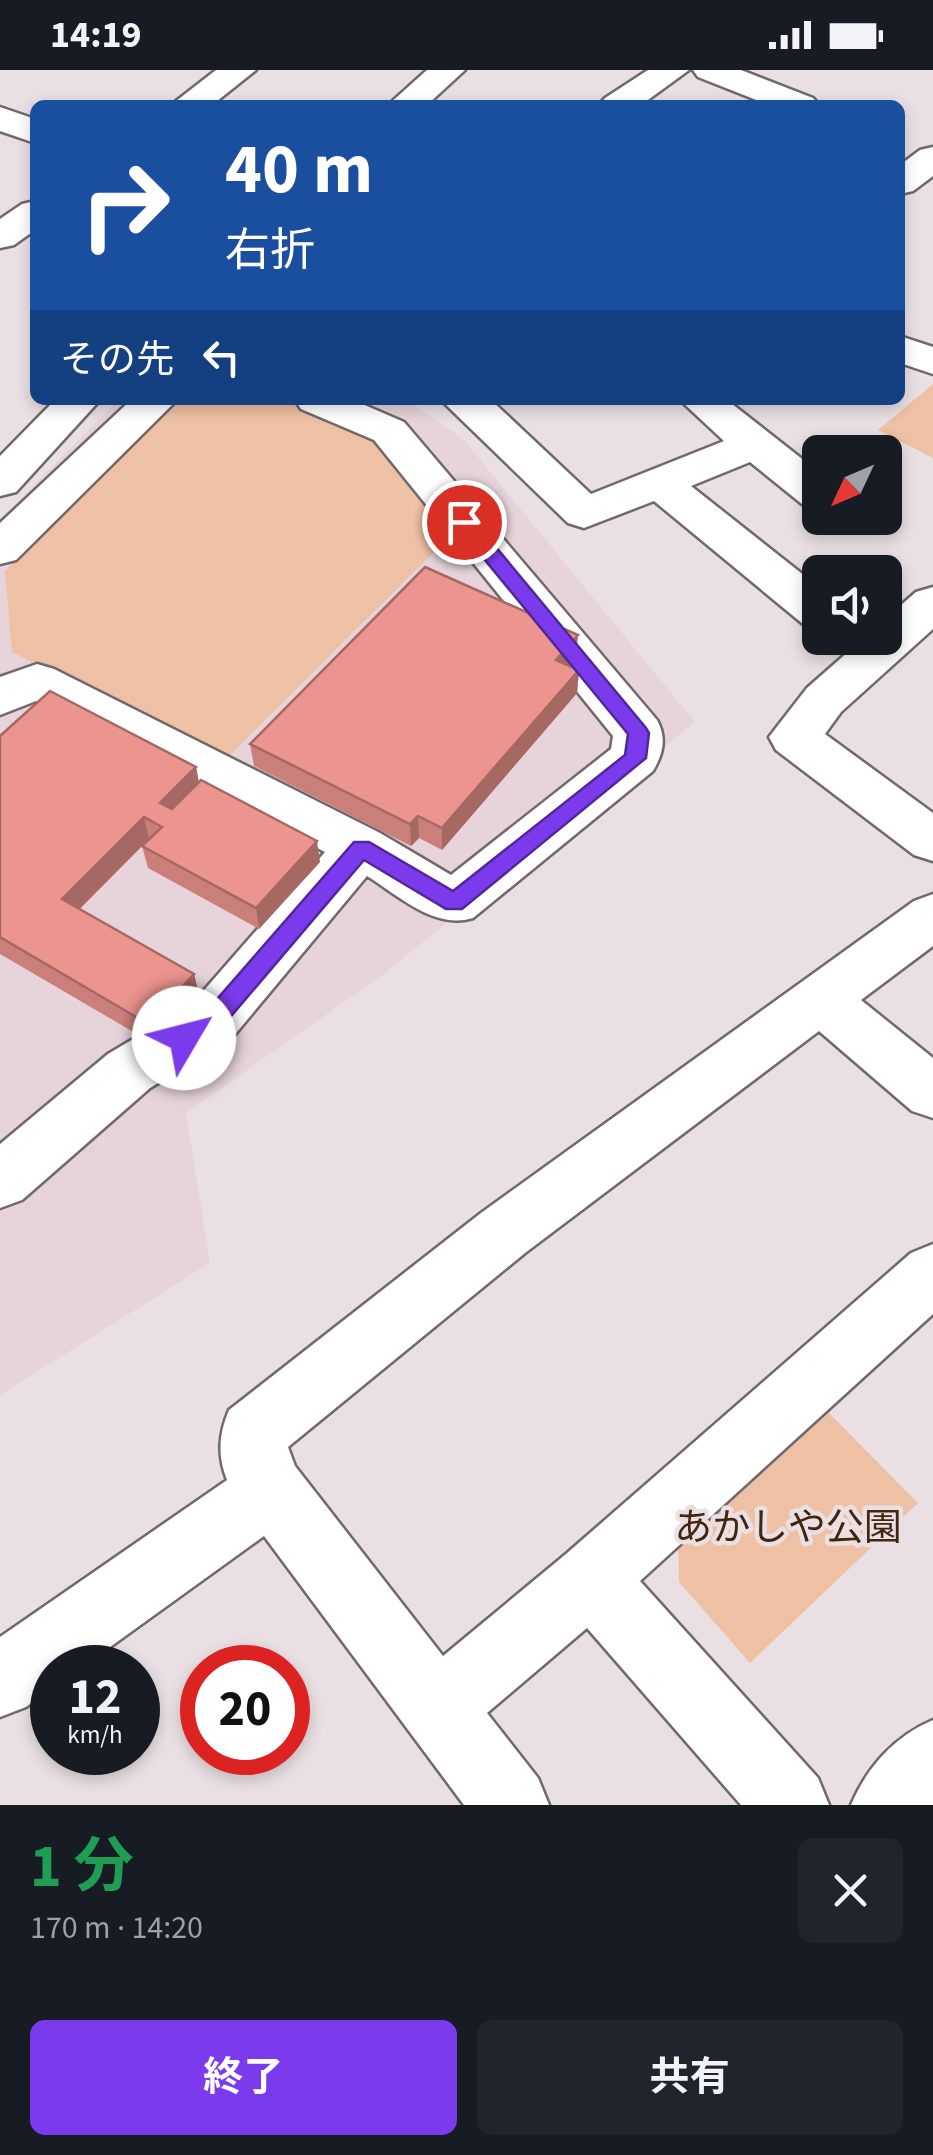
<!DOCTYPE html>
<html lang="ja">
<head>
<meta charset="utf-8">
<style>
  body { margin:0; font-family:"Source Sans 3","Noto Sans JP",sans-serif; background:#20242c; color:#f1f3f6; height:100vh; display:flex; flex-direction:column; font-size:38px; white-space:nowrap }
  * { box-sizing:border-box; margin:0 }
  p { font-size:32px; color:#9ea1a6 }
  .icon { flex:none; width:55px; height:55px; fill:none; stroke:currentColor; stroke-width:2; stroke-linecap:round; stroke-linejoin:round }
  .map { position:relative; height:1735px; overflow:hidden }
  .side { display:flex; flex-direction:column; background:#171b24; flex:1 }
  .side>* { flex:none }
  .guide { position:absolute; left:30px; top:30px; width:875px; height:305px; border-radius:15px; box-shadow:0 5px 15px #0003; background:#1a4fa0; color:#fff; overflow:hidden }
  .needle { width:65px; rotate:226deg }
  .tools { position:absolute; left:802px; top:365px; display:grid; gap:20px }
  .tools a { display:grid; place-items:center; width:100px; height:100px; border-radius:15px; background:#171b24; box-shadow:0 5px 15px #0003; font-size:50px }
  .speed { position:absolute; left:30px; top:1575px; display:flex; gap:20px; font-size:50px; font-weight:700; text-align:center }
  .speed>* { display:grid; place-content:center; width:130px; height:130px; border-radius:50%; background:#171b24; box-shadow:0 5px 15px #0003; line-height:1 }
  .speed small { font-size:25px; font-weight:400 }
  .speed .limit { border:15px solid #d22; background:#fff; color:#111 }
  .pin { position:absolute; display:grid; place-items:center; width:85px; height:85px; color:#fff; margin:-42px; border:5px solid #fff; border-radius:50%; box-shadow:0 2px 10px #0007 }
  .me { position:absolute; width:110px; margin:-55px; rotate:53deg; stroke-linejoin:round; filter:drop-shadow(0 0 8px #0008) }
  .turn { display:flex; align-items:center; gap:35px; height:210px; padding:0 30px; font-size:45px }
  .turn .icon { width:130px; height:130px; stroke-width:2.5 }
  .turn b { display:block; font-size:70px; line-height:85px }
  .then { display:flex; align-items:center; height:95px; padding:0 30px; background:#0003; gap:20px; font-size:38px }
  .round { display:grid; place-items:center; flex:none; width:105px; height:105px; border-radius:15px; background:#20242c }
  .head { display:flex; align-items:center; justify-content:space-between; height:170px; padding:0 30px }
  h1 { font-size:60px; font-weight:700; line-height:75px; color:#1e9e55 }
  .cta { display:flex; gap:20px; margin-top:auto; padding:20px 30px }
  .cta a { flex:1; height:115px; border-radius:15px; background:#7c3aed; color:#fff; font-size:40px; font-weight:700; line-height:115px; text-align:center }
  .cta a+a { background:#20242c; color:#f1f3f6 }
  .status { display:flex; justify-content:space-between; align-items:center; height:70px; padding:0 50px; background:#171b24; direction:ltr }
  .status svg { height:28px; fill:currentColor }
  .map>svg:first-child { display:block }
</style>
</head>
<body>
<div class="status"><b>14:19</b><svg viewBox="0 0 49 12"><path d="M0 12V9h3v3zM5 12V6h3v6zM10 12V3h3v9zM15 12V0h3v12zM26 1h20v11H26zM47 4h2v5h-2z"/></svg></div>
<div class="map">
<svg width="933" height="1735" viewBox="0 0 933 1735">
  <rect width="100%" height="100%" fill="#eae0e4"/>
  <path fill="#e7d4db" d="M 118,330 L 407,330 L 464,370 L 695,652 L 380,907 L 186,1043 L 210,1193 L 0,1325 L 0,450 Z"/>
  <path fill="#eec1a4" d="M 933,314 L 933,388 L 878,360 Z
    M 174,330 L 293,330 L 386,366 L 463,453 L 228,687 L 12,582 L 5,501 Z
    M 818,1332 L 918,1433 L 750,1593 L 679,1512 L 678,1457 Z"/>
  <g fill="none" stroke-linecap="round" stroke-linejoin="round">
    <defs>
      <path id="minor" d="M 216,0 L 256,0 L 212,35 L 171,35 Z
        M 427,0 L 465,0 L 427,35 L 388,35 Z
        M 648,0 L 689,0 L 641,35 L 599,35 L 605,28 Z
        M 693,0 L 741,0 L 813,28 L 819,35 L 769,35 L 698,7 Z
        M 0,37 L 35,49 L 35,73 L 0,61 Z
        M 933,77 L 933,106 L 913,121 L 900,124 L 900,95 L 920,80 Z
        M 35,131 L 35,160 L 14,175 L 0,178 L 0,149 L 22,134 Z
        M 900,266 L 933,277 L 933,304 L 900,293 Z
        M 55,330 L 100,330 L 16,422 L 0,426 L 0,386 Z
        M 131,330 L 177,330 L 16,490 L 0,494 L 0,453 Z
        M 295,330 L 353,330 L 404,352 L 657,650 C 667,668 663,684 653,701 L 473,848 C 435,860 399,826 367,806 L 232,968 L 150,1018 L 22,1130 L 0,1138 L 0,1074 L 108,984 L 192,934 L 325,782 L 36,631 L 0,645 L 0,607 L 37,594 L 54,599 L 380,763 L 451,805 L 611,679 L 613,666 L 374,370 L 301,339 Z
        M 441,330 L 491,330 L 591,424 L 724,371 L 680,330 L 727,330 L 820,403 L 820,438 L 802,434 L 750,392 L 691,416 L 820,518 L 820,559 L 803,554 L 654,431 L 584,458 L 568,453 Z
        M 933,517 L 933,559 L 841,642 L 825,664 L 933,743 L 933,791 L 914,785 L 776,680 L 769,667 L 807,618 L 864,568 L 885,568 L 885,549 L 916,522 Z
        M 933,824 L 933,876 L 861,930 L 933,988 L 933,1048 L 912,1041 L 819,961 L 525,1183 L 288,1377 L 295,1396 L 443,1586 L 566,1484 L 911,1183 L 933,1174 L 933,1244 L 640,1511 L 818,1708 L 829,1735 L 741,1735 L 587,1558 L 487,1643 L 538,1708 L 549,1735 L 464,1735 L 264,1466 L 81,1598 L 52,1598 L 52,1618 L 26,1637 L 0,1647 L 0,1567 L 227,1410 C 217,1385 219,1364 229,1340 L 481,1143 L 914,831 Z
        M 933,1650 L 933,1735 L 851,1735 C 867,1697 895,1666 933,1650 Z"/>
    </defs>
    <use href="#minor" stroke="#71686b" stroke-width="5"/>
    <use href="#minor" fill="#fff" fill-rule="evenodd"/>
  </g>
  <path fill="#cb7f7a" d="M 576,587 L 569,596 L 579,600 L 577,623 L 442,780 L 419,768 L 411,776 L 254,696 L 250,674 Z
    M 0,666 L 196,697 L 199,712 L 320,792 L 259,859 L 148,798 L 142,776 L 149,769 L 80,839 L 194,904 L 199,925 L 154,974 L 0,884 Z"/>
  <path fill="#a56863" d="M 578,565 L 576,587 L 555,612 L 556,590 Z
    M 579,600 L 577,623 L 442,780 L 442,758 Z
    M 196,697 L 200,720 L 165,755 L 160,733 Z
    M 418,746 L 419,768 L 411,776 L 410,754 Z
    M 144,747 L 149,769 L 68,850 L 62,829 Z
    M 317,771 L 320,792 L 259,859 L 256,838 Z
    M 194,904 L 199,925 L 154,974 L 148,954 Z"/>
  <path fill="#ec948e" stroke="#a56863" stroke-width="2.5" d="M 425,497 L 578,565 L 556,590 L 579,600 L 442,758 L 418,746 L 410,754 L 250,674 Z
    M 50,621 L 196,697 L 160,733 L 172,739 L 201,710 L 317,771 L 256,838 L 142,776 L 162,757 L 144,747 L 62,829 L 194,904 L 148,954 L 0,867 L 0,666 Z"/>
  <path fill="#7c3aed" stroke="#51269a" stroke-width="2.5" d="M 464,445 L 471,447 L 646,658 L 649,663 L 646,688 L 462,839 L 446,839 L 364,790 L 221,958 L 193,975 L 176,975 L 173,968 L 176,961 L 204,944 L 354,772 L 369,772 L 453,821 L 625,685 L 628,664 L 457,456 L 457,447 Z"/>
  <g text-anchor="middle" stroke-width="9" stroke-linejoin="round" paint-order="stroke">
    <g font-size="38" fill="#432610" stroke="#eae0e4">
      <text x="788" y="1470">あかしや公園</text>
    </g>
  </g>
</svg>
<div class="tools">
<a><svg class="needle" viewBox="-14 -14 28 28"><path d="M0-13l5 13h-10z" fill="#e53935"/><path d="M0 13l5-13h-10z" fill="#9ea1a6"/></svg></a>
<a><svg class="icon" aria-label="sound" viewBox="0 0 24 24"><path d="M4 9h4l5-4v14l-5-4H4zM17 9q2 3 0 6"/></svg></a>
</div>
<div class="speed"><div>12<small>km/h</small></div><div class="limit">20</div></div>
<div class="pin" style="left:464px;top:452px;background:#d93025"><svg class="icon" aria-label="arrive" viewBox="0 0 24 24"><path d="M6 21V4h12l-3 4 3 4H6"/></svg></div>
<svg class="me" style="left:184px;top:968px" viewBox="-20 -20 40 40"><circle r="19" fill="#fff"/><path d="M0-13L10 11 0 6-10 11z" fill="#7c3aed"/></svg>
<div class="guide">
<div class="turn"><svg class="icon" aria-label="right" viewBox="0 0 24 24"><path d="M7 20v-9h11M14 6l5 5-5 5"/></svg><div><b>40 m</b>右折</div></div>
<div class="then">その先<svg class="icon" aria-label="left" viewBox="0 0 24 24"><path d="M17 20v-9H6M10 6l-5 5 5 5"/></svg></div>
</div>
</div>
<section class="side">
<div class="head"><div><h1>1 分</h1><p>170 m · 14:20</p></div><a class="round"><svg class="icon" aria-label="close" viewBox="0 0 24 24"><path d="M6 6l12 12M18 6L6 18"/></svg></a></div>
<div class="cta"><a>終了</a><a>共有</a></div>
</section>
</body>
</html>
